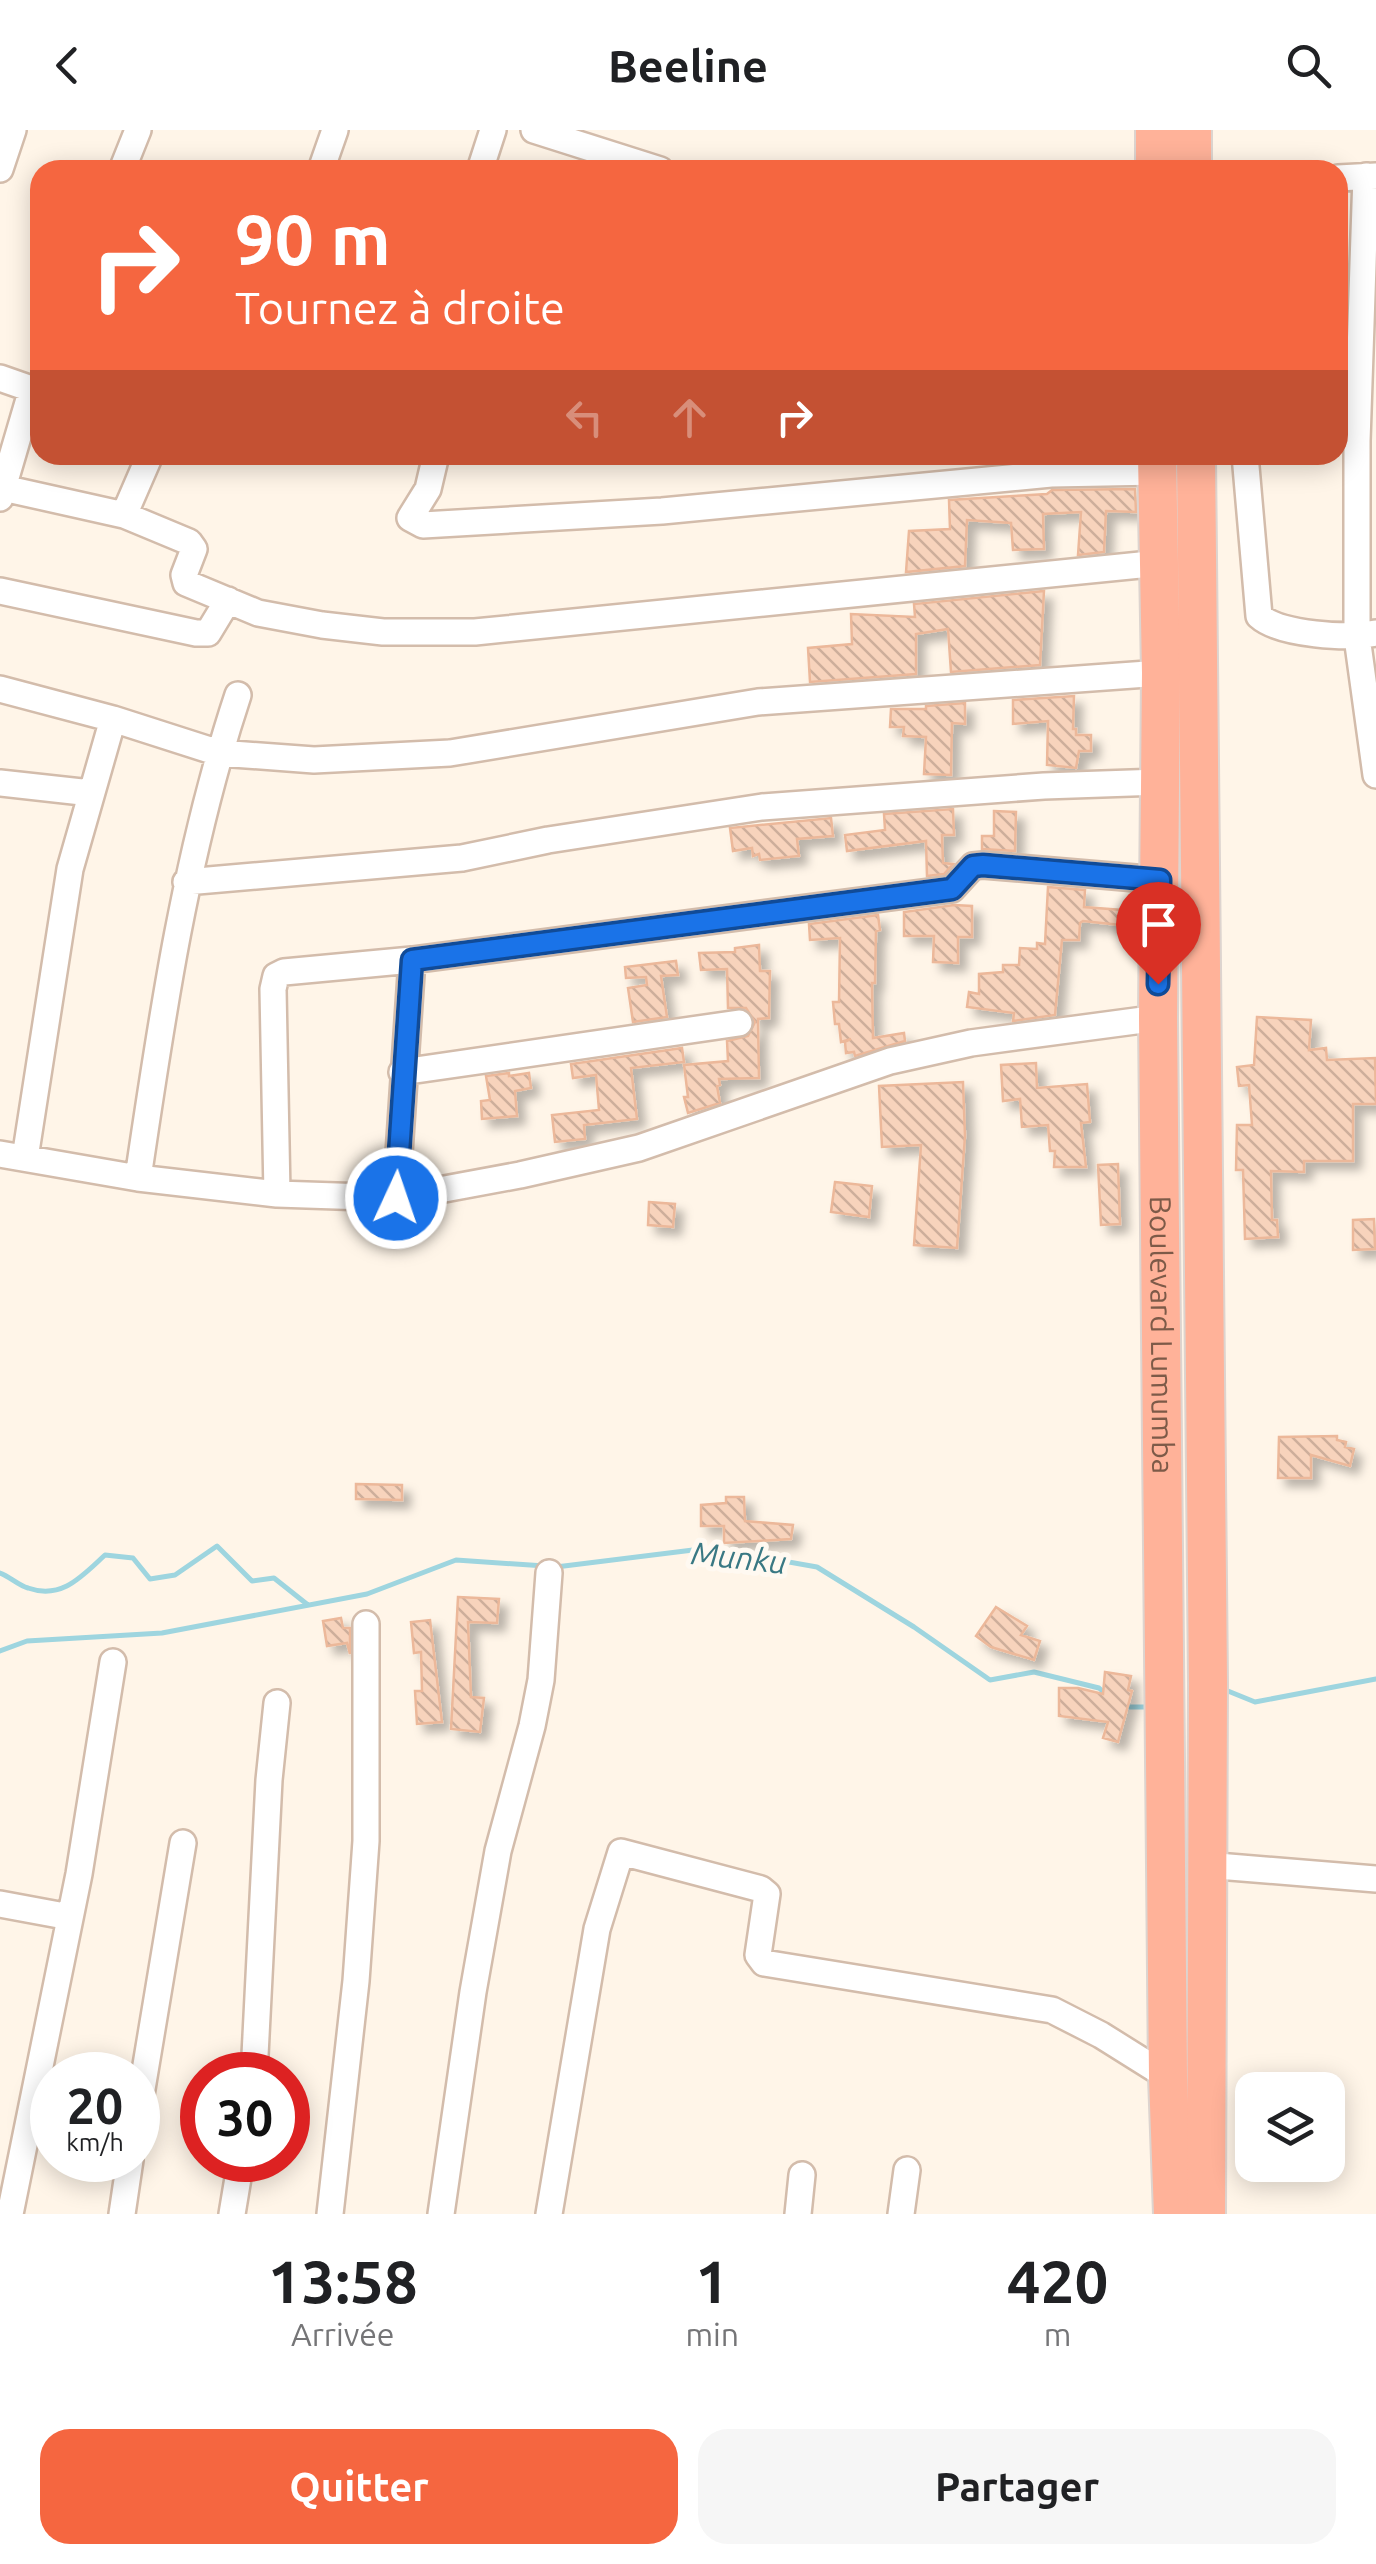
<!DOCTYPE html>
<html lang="fr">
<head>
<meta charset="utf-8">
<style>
  body { margin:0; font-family:Ubuntu,sans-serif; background:#f6f6f6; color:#202124; height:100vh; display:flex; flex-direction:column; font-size:38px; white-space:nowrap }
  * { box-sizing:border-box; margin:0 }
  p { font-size:32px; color:#757577 }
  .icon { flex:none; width:55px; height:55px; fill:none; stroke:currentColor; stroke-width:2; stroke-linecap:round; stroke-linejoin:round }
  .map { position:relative; height:2084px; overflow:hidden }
  .drawer { display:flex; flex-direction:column; background:#fff; flex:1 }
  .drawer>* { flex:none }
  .hud { position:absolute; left:30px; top:30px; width:1318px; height:305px; border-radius:30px; box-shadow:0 5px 25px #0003; background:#f56640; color:#fff; overflow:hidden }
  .buttons { position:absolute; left:1235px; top:1942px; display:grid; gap:20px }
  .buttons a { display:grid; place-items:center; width:110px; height:110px; border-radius:20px; background:#fff; box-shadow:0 5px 25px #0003; font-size:50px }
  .speed { position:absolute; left:30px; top:1922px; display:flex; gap:20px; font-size:50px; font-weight:700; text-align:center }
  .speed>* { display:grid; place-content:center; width:130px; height:130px; border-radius:50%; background:#fff; box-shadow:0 5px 25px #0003; line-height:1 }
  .speed small { font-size:25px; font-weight:400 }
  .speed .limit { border:15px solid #d22; background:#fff; color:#111 }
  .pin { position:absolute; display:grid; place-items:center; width:85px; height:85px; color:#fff; margin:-102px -42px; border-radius:50% 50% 50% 0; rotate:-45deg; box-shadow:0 0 10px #0007 }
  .pin .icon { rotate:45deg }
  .me { position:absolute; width:110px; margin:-55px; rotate:3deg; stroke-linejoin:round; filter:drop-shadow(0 0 8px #0008) }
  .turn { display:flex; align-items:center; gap:35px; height:210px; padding:0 40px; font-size:45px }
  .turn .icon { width:130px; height:130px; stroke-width:2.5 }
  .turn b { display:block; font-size:70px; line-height:85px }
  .lanes { display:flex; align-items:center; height:95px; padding:0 40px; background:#0003; justify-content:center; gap:50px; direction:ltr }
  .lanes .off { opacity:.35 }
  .eta { display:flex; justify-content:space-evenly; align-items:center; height:170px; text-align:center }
  .eta b { font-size:60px; font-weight:700; line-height:70px }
  .primary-button { display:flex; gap:20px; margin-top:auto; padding:20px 40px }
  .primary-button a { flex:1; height:115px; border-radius:30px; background:#f56640; color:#fff; font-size:40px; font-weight:700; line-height:115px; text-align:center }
  .primary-button a+a { background:#f6f6f6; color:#202124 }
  header { display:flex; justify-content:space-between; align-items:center; height:130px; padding:0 40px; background:#fff; font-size:45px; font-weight:700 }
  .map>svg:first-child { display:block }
</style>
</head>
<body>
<header><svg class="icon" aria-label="back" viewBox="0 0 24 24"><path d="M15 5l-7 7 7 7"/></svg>Beeline<svg class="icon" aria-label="search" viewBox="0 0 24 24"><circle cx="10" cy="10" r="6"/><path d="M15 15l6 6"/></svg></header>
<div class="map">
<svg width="1376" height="2084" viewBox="0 0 1376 2084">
  <defs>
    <pattern id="building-back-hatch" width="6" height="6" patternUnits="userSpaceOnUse" patternTransform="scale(2.5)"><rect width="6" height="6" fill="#f7d3bc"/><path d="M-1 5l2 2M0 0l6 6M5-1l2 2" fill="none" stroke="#cdae9b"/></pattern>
    <filter id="shadow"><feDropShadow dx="8" dy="8" stdDeviation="5" flood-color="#0004"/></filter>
  </defs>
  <rect width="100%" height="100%" fill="#fff5e8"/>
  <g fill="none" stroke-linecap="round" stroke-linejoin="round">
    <path stroke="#9ed5df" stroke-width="5" d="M 556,1437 L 693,1420 L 749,1425 L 817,1437 L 914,1497 L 990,1550 L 1034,1542 L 1099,1558 L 1108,1566
      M 0,1443 C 9,1446 18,1455 28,1458 C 62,1470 82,1446 105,1425 L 133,1428 L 150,1449 L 175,1445 L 217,1416 L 252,1451 L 274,1448 L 308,1475
      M 0,1521 L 27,1511 L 162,1503 L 367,1464 L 456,1430 L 545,1436
      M 1223,1559 L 1255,1572 L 1376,1549
      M 1125,1577 L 1149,1577"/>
  </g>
  <path fill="url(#building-back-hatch)" stroke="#ecb89a" stroke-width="2.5" filter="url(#shadow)" d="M 1135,359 L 1136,382 L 1106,381 L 1104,422 L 1078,425 L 1081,382 L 1043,384 L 1044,419 L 1013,420 L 1011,393 L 967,390 L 965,436 L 906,442 L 909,401 L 950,399 L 949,370 L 1047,364 L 1052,360 Z
    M 1044,461 L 1040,535 L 951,542 L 948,499 L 916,504 L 916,544 L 810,552 L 808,518 L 852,514 L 851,484 L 915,487 L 914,474 Z
    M 1074,566 L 1073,599 L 1076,599 L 1076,605 L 1091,605 L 1091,621 L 1079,621 L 1076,638 L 1047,635 L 1048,591 L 1013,594 L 1013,570 Z
    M 965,573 L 965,594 L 952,593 L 951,645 L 924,644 L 926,607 L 903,606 L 904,597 L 890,597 L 891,579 L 926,579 L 926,576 Z
    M 953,679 L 954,705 L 942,705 L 943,733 L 953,734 L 944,744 L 927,746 L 926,711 L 847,721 L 845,705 L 885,700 L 884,684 Z
    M 994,681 L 1016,682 L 1015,721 L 982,719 L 982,706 L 994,706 Z
    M 831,688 L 833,706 L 797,709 L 799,726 L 760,730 L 759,724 L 753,726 L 752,718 L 733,721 L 730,698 Z
    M 1048,757 L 1085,760 L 1084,777 L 1122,780 L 1121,795 L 1083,791 L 1080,793 L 1079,810 L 1062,810 L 1055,885 L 1013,891 L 1014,883 L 967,877 L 969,862 L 979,864 L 979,844 L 1003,842 L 1003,835 L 1019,835 L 1020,818 L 1037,819 L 1037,813 L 1045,814 Z
    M 954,775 L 972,776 L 972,807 L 958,807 L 958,833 L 933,832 L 934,806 L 904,806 L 904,782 Z
    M 878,785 L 880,800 L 876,801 L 875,853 L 872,853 L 873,908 L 904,903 L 905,911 L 855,926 L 854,922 L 846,923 L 845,912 L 851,909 L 841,912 L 839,894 L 835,894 L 833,872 L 839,872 L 840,808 L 810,810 L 809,794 Z
    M 759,815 L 760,841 L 770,841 L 769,888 L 758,889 L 759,948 L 719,949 L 720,955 L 717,956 L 720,973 L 688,983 L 684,967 L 688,967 L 684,935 L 728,931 L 727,911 L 748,906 L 755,892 L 746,878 L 728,878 L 727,839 L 701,840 L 699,823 L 735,822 L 735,818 Z
    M 676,831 L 678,845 L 661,846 L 667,887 L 633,892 L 628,858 L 647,855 L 646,847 L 626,848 L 625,837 Z
    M 1257,887 L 1311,890 L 1309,920 L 1326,918 L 1327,930 L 1375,928 L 1376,974 L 1353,974 L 1353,1031 L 1304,1031 L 1304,1042 L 1271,1041 L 1272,1090 L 1277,1090 L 1278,1107 L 1245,1109 L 1243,1040 L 1236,1040 L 1237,995 L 1252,995 L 1249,955 L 1239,956 L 1237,937 L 1254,935 Z
    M 682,918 L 684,932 L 631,938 L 637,989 L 584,995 L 585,1009 L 555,1012 L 552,985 L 599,980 L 596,945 L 573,948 L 571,934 Z
    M 1036,933 L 1037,958 L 1087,954 L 1090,992 L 1081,993 L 1086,1037 L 1054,1037 L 1055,1021 L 1050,1021 L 1048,995 L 1022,997 L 1020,969 L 1003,971 L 1001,935 Z
    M 509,943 L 509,946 L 529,943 L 531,958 L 515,961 L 517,986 L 482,989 L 481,971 L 490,970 L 486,946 Z
    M 963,952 L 965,1006 L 957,1118 L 914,1115 L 921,1015 L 882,1017 L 879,956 Z
    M 1118,1034 L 1120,1094 L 1101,1095 L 1098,1035 Z
    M 835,1052 L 872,1056 L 869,1087 L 831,1082 Z
    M 649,1072 L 675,1074 L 673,1097 L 648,1095 Z
    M 1374,1089 L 1375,1119 L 1353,1120 L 1353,1090 Z
    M 1337,1306 L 1337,1310 L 1346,1312 L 1345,1317 L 1354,1319 L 1350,1336 L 1311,1325 L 1311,1348 L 1278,1348 L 1279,1307 Z
    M 356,1354 L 402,1355 L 402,1370 L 356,1369 Z
    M 726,1367 L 744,1367 L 745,1391 L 793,1395 L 791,1409 L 724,1413 L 724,1396 L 701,1396 L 701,1375 L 726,1373 Z
    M 458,1467 L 499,1469 L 497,1493 L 468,1492 L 471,1567 L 484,1568 L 480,1602 L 451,1599 Z
    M 996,1477 L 1027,1496 L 1021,1505 L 1040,1511 L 1034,1530 L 991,1517 L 976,1506 Z
    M 341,1488 L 343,1498 L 350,1498 L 350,1524 L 347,1513 L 327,1516 L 323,1491 Z
    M 430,1490 L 442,1592 L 417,1594 L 415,1561 L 422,1561 L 421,1522 L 414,1523 L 411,1492 Z
    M 1105,1542 L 1131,1546 L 1128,1560 L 1132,1561 L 1118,1612 L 1103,1608 L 1108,1592 L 1059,1586 L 1059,1558 L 1078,1558 L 1103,1564 Z"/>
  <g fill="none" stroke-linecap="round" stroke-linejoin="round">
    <defs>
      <path id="minor" d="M 534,0 L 660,40
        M 0,39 L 13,0
        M 122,40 L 138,0
        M 321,40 L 335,0
        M 480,40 L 493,0
        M 1366,46 L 1357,311 L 1357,507 L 1376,645
        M 1338,48 L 1376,46
        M 0,248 L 40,262
        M 436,325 L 428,359 L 410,388 L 423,395 L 662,381 L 1051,344 L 1158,342
        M 1245,325 L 1259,486 C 1280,505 1349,509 1376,503
        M 3,358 L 124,385 L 189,412 L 194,419 L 184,445 L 186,453 L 258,483 L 322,495 L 383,502 L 475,502 L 1160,433
        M 0,368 L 32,259
        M 124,385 L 150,325
        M 0,461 L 196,503 L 208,503 L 228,470
        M 0,559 L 113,589
        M 0,653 L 91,663
        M 186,752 L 462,728 L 548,710 L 762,677 L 1044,656 L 1160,652
        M 402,942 L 739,893
        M 0,1024 L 138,1048 L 277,1064 L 396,1068 L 520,1045 L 639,1018 L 890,931 L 971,913 L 1158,888
        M 25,1028 L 70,739 L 113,589 L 219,623 L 314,630 L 450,623 L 758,572 L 1161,543
        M 138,1048 C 162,885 186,722 238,565
        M 277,1064 L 273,859 L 276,846 L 284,842 L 412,830 L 952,759 L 973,736 L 983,735 L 1159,750
        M 396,1068 L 412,830
        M 1205,1735 L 1376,1749
        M 0,1774 L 70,1787
        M 254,1945 L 269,1650 L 277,1573
        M 138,1983 L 183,1713
        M 10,2084 L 79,1744 L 113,1532
        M 122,2084 L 130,2030
        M 232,2084 L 241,2030
        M 330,2084 L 356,1851 L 366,1711 L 366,1494
        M 441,2084 L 473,1862 L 498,1721 L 532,1596 L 541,1550 L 549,1443
        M 549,2084 L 597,1799 L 621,1722 L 761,1759 L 767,1764 L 758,1825 L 764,1833 L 1052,1880 L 1101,1905 L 1168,1947
        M 798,2084 L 802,2045
        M 901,2084 L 907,2040"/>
      <g id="highway">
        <path d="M 1155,0 L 1155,40"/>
        <path d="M 1192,0 L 1192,40"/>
        <path id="s1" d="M 1157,325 L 1161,543 L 1158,888 L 1168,1947 L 1173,2084"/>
        <path d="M 1196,325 L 1208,1553 L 1206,2084"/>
      </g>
    </defs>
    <use href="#minor" stroke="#d3bcab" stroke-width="30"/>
    <use href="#highway" stroke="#ddd4cf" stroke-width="42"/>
    <use href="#minor" stroke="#fff" stroke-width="25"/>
    <use href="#highway" stroke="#ffb299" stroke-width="38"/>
  </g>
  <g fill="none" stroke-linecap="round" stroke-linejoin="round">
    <defs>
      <path id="route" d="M 396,1068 L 412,830 L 952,759 L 973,736 L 983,735 L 1160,750 L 1158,854"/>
    </defs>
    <use href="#route" stroke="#114b97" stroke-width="25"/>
    <use href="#route" stroke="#1a73e8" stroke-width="18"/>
  </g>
  <g text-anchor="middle" stroke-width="10" stroke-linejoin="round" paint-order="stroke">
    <g font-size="30" fill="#7d5a48" stroke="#fff9f1">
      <text dy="10" stroke="none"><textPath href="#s1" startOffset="880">Boulevard Lumumba</textPath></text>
    </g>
    <g font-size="32" font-style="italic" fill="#397883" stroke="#fff9f1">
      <text transform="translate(739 1428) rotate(6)" y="11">Munku</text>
    </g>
  </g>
</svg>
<div class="buttons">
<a><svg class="icon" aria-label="layers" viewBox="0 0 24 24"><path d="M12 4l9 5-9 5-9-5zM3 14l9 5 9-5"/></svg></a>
</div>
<div class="speed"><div>20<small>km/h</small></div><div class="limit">30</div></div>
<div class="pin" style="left:1158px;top:854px;background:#d93025"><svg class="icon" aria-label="arrive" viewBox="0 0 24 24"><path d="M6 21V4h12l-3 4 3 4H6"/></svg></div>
<svg class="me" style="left:396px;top:1068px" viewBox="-20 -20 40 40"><circle r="17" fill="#1a73e8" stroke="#fff" stroke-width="3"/><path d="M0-11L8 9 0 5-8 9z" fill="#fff"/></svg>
<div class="hud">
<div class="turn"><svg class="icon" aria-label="right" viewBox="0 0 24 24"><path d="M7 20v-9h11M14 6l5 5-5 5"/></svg><div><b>90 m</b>Tournez à droite</div></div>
<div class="lanes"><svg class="icon off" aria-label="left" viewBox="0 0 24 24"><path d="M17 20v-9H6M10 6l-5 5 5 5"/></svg><svg class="icon off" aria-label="ahead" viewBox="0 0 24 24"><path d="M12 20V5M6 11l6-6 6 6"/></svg><svg class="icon" aria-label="right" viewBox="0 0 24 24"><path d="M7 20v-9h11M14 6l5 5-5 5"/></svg></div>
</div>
</div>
<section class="drawer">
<div class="eta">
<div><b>13:58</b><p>Arrivée</p></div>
<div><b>1</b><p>min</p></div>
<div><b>420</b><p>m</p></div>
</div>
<div class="primary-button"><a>Quitter</a><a>Partager</a></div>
</section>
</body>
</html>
